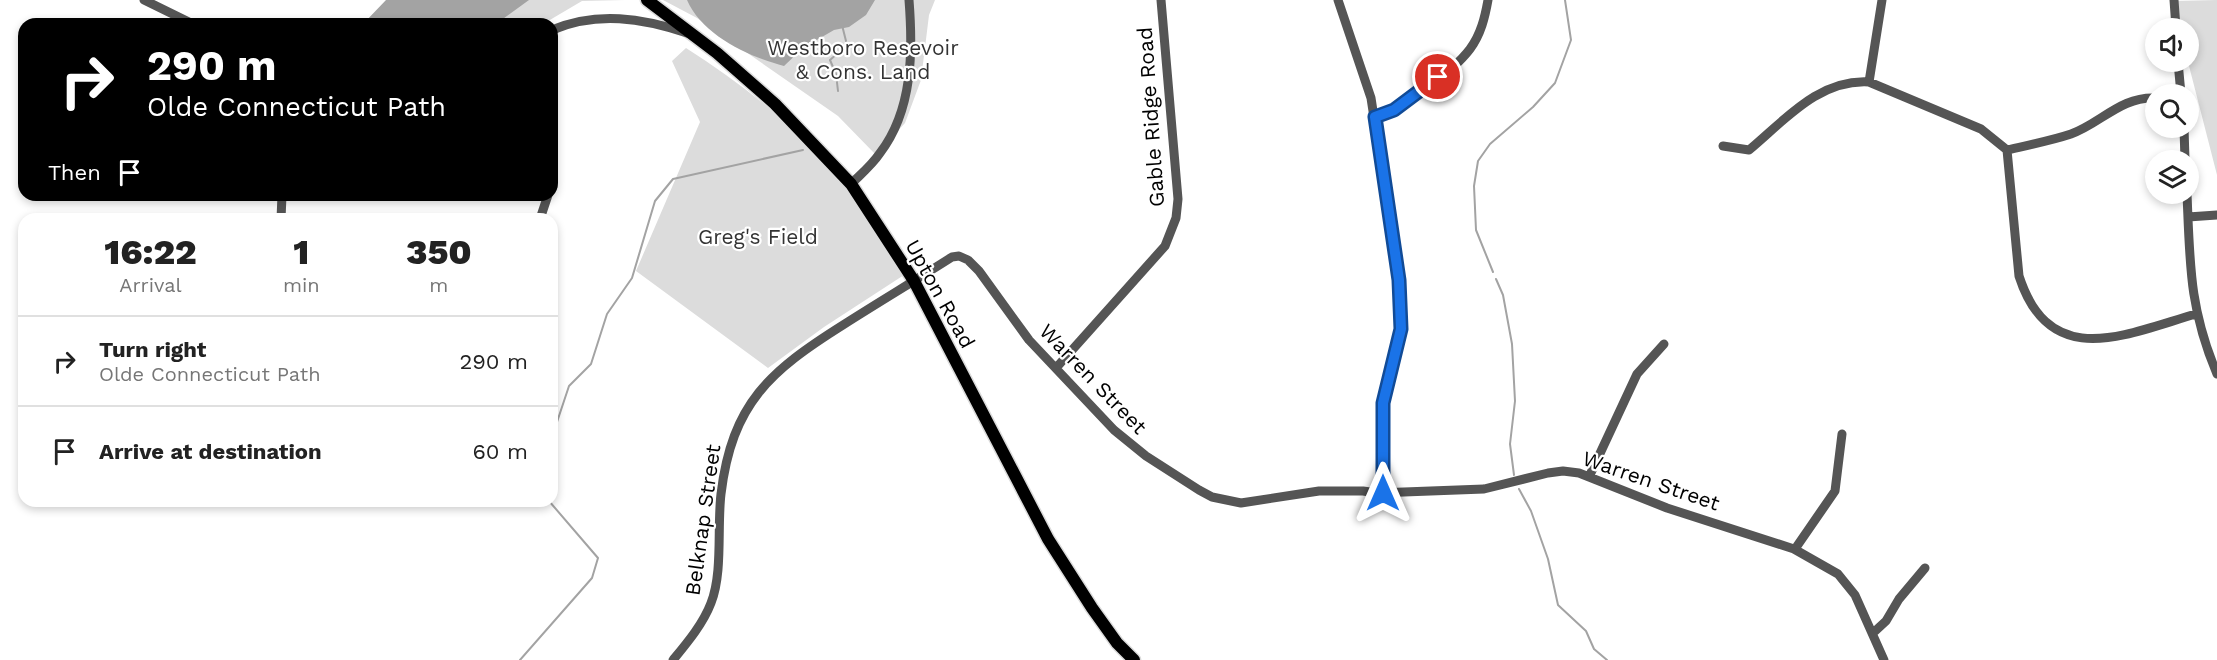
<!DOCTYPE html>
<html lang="en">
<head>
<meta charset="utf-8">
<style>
  body { margin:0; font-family:"Work Sans",sans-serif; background:#f2f2f2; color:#222; height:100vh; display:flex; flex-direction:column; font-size:22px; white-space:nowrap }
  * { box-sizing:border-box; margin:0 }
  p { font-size:20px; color:#767676 }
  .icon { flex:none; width:33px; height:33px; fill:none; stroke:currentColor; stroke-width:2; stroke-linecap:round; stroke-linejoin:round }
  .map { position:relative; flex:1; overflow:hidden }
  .details { position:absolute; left:18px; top:213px; width:540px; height:294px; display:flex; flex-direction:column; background:#fff; border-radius:18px; box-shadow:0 3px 9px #0003 }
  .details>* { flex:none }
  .guide { position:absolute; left:18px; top:18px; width:540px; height:183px; border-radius:18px; box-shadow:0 3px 9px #0003; background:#000; color:#fff; overflow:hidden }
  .tools { position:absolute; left:2145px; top:18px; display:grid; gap:12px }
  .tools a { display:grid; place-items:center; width:54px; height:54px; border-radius:50%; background:#fff; box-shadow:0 3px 9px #0003; font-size:30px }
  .pin { position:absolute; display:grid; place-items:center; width:51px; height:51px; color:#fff; margin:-26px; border:3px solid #fff; border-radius:50%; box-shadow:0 2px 6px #0007 }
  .me { position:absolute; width:66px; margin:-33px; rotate:0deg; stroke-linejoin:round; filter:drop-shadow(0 0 4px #0008) }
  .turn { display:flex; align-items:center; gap:21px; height:126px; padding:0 30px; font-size:27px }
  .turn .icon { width:78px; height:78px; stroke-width:2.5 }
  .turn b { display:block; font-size:42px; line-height:51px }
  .then { display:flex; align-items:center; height:57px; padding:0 30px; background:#0003; gap:12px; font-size:22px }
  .eta { display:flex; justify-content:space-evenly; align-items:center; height:102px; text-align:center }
  .eta b { font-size:36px; font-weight:800; line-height:42px }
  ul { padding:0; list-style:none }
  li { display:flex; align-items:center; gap:18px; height:90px; padding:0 30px; border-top:2px solid #e0e0e0 }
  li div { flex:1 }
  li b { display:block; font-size:22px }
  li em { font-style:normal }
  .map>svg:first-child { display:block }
</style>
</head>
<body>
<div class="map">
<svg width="2217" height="660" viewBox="0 0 2217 660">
  <rect width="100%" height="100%" fill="#fff"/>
  <path fill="#dcdcdc" d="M 434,0 L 625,0 L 582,1 L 543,24 L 437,24 Z
    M 663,0 L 935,0 L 929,15 L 921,80 L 905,123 L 876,155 L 838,116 L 697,18 Z
    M 2217,0 L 2217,175 L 2188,62 L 2188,28 L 2180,28 L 2173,1 Z
    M 686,48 C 733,78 780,113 818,155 C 852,191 877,234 904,275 L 824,327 L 768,368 L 636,271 L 700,122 L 672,61 Z"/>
  <path fill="#a3a3a3" d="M 386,0 L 529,0 L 496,24 L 363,24 Z
    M 687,0 L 875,0 L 866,15 L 849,27 L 834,30 L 803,48 L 784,66 C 749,57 702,35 687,0 Z"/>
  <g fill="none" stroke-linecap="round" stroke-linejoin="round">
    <path stroke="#a3a3a3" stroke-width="2" d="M 838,91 L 836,74 L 830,60 L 847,45 L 842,25
      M 1493,272 L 1476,230 L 1474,186 L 1478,161 L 1490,144 L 1533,107 L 1555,83 L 1571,40 L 1565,0
      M 1496,279 L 1503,295 L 1512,344 L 1515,401 L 1510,444 L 1514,475
      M 552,437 L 569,386 L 591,364 L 607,314 L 632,278 L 655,201 L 673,179 L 803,150
      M 1519,489 L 1531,511 L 1548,559 L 1558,605 L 1586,631 L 1594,649 L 1607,660
      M 520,660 L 592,578 L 598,558 L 549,501"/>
    <defs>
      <path id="major" d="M 647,0 L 717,53 L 775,104 L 851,184 L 914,281 L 1048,539 L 1092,608 L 1117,643 L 1134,660"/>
    </defs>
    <use href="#major" stroke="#dbdbdb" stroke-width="15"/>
    <path stroke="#555" stroke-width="9" d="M 144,0 L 193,24
      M 1338,0 L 1371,98 L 1399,280 L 1401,329 L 1383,403 L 1383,493
      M 2174,0 L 2176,28
      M 552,30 C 597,11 642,18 687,33
      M 2178,62 L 2181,94
      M 1869,82 L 1882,0
      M 1375,117 C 1403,106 1452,73 1470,49 C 1481,34 1485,17 1488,0
      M 2184,128 L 2185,160
      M 1723,146 L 1749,150 C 1785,120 1819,79 1869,82 L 1981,129 L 2007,150 L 2019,276 C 2050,372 2126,334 2196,314
      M 2007,150 C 2028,145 2050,141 2071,134 C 2100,124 2121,96 2156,98
      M 851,184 C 861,174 872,165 880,153 C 913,110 913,51 909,0
      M 2187,194 C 2190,263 2189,308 2217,374
      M 2188,217 L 2217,215
      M 281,219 L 282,195
      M 540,219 L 548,195
      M 1056,368 L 1165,246 L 1176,218 L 1178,199 L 1161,0
      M 1589,477 L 1637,374 L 1664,344
      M 1795,549 L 1835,491 L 1842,434
      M 1873,633 L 1886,621 L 1899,599 L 1925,568
      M 673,660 C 687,643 703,624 711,603 C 723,573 717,527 721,494 C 732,403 770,371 843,325 C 879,302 916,280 952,257 L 959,256 L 968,260 L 979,271 L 1029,340 L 1114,430 L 1146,456 L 1199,490 L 1212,497 L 1241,503 L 1319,491 L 1363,491 L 1377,493 L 1484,489 L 1548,473 L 1563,471 L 1579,473 L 1667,508 L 1794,549 L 1838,574 L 1855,595 L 1884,660"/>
    <use href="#major" stroke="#000" stroke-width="12"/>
  </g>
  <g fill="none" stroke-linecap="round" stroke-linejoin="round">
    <defs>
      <path id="route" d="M 1383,493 L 1383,403 L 1401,329 L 1399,280 L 1375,117 L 1394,110 L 1438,77"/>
    </defs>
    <use href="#route" stroke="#114b97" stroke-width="15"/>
    <use href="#route" stroke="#1a73e8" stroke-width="10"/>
  </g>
  <g text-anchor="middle" stroke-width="4.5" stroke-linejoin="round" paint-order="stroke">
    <g font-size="21" fill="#333" stroke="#fff">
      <text x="863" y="55">Westboro Resevoir<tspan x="863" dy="24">&amp; Cons. Land</tspan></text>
      <text x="758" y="244">Greg's Field</text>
    </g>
    <g font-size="21" fill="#000" stroke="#fff">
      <text transform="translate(1151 117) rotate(-94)" y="7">Gable Ridge Road</text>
      <text transform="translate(940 294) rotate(61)" y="7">Upton Road</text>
      <text transform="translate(1093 379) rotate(46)" y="7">Warren Street</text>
      <text transform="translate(1651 481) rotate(19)" y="7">Warren Street</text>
      <text transform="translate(703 520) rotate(-82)" y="7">Belknap Street</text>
    </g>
  </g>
</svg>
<div class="tools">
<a><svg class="icon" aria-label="sound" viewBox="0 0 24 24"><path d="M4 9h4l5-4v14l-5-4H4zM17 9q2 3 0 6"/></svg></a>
<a><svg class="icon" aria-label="search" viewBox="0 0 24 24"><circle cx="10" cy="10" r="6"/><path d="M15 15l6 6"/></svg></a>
<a><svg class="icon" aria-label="layers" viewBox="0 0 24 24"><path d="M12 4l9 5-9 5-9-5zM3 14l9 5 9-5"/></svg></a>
</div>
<div class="pin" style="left:1438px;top:77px;background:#d93025"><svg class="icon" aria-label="arrive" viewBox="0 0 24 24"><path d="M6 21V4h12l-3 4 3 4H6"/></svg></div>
<svg class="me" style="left:1383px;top:493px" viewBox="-20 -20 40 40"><path d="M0-17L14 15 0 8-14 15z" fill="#1a73e8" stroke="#fff" stroke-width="4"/></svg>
<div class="guide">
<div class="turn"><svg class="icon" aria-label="right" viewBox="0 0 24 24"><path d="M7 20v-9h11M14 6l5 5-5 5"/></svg><div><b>290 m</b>Olde Connecticut Path</div></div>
<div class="then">Then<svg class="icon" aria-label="arrive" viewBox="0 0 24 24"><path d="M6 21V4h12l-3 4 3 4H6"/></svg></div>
</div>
<section class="details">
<div class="eta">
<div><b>16:22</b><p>Arrival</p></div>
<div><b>1</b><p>min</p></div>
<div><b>350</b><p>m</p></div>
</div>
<ul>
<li><svg class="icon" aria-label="right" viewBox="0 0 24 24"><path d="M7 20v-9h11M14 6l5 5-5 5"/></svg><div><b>Turn right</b><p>Olde Connecticut Path</p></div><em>290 m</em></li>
<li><svg class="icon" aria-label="arrive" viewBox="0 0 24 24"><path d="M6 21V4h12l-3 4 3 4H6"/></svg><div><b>Arrive at destination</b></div><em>60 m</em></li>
</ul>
</section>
</div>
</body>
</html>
